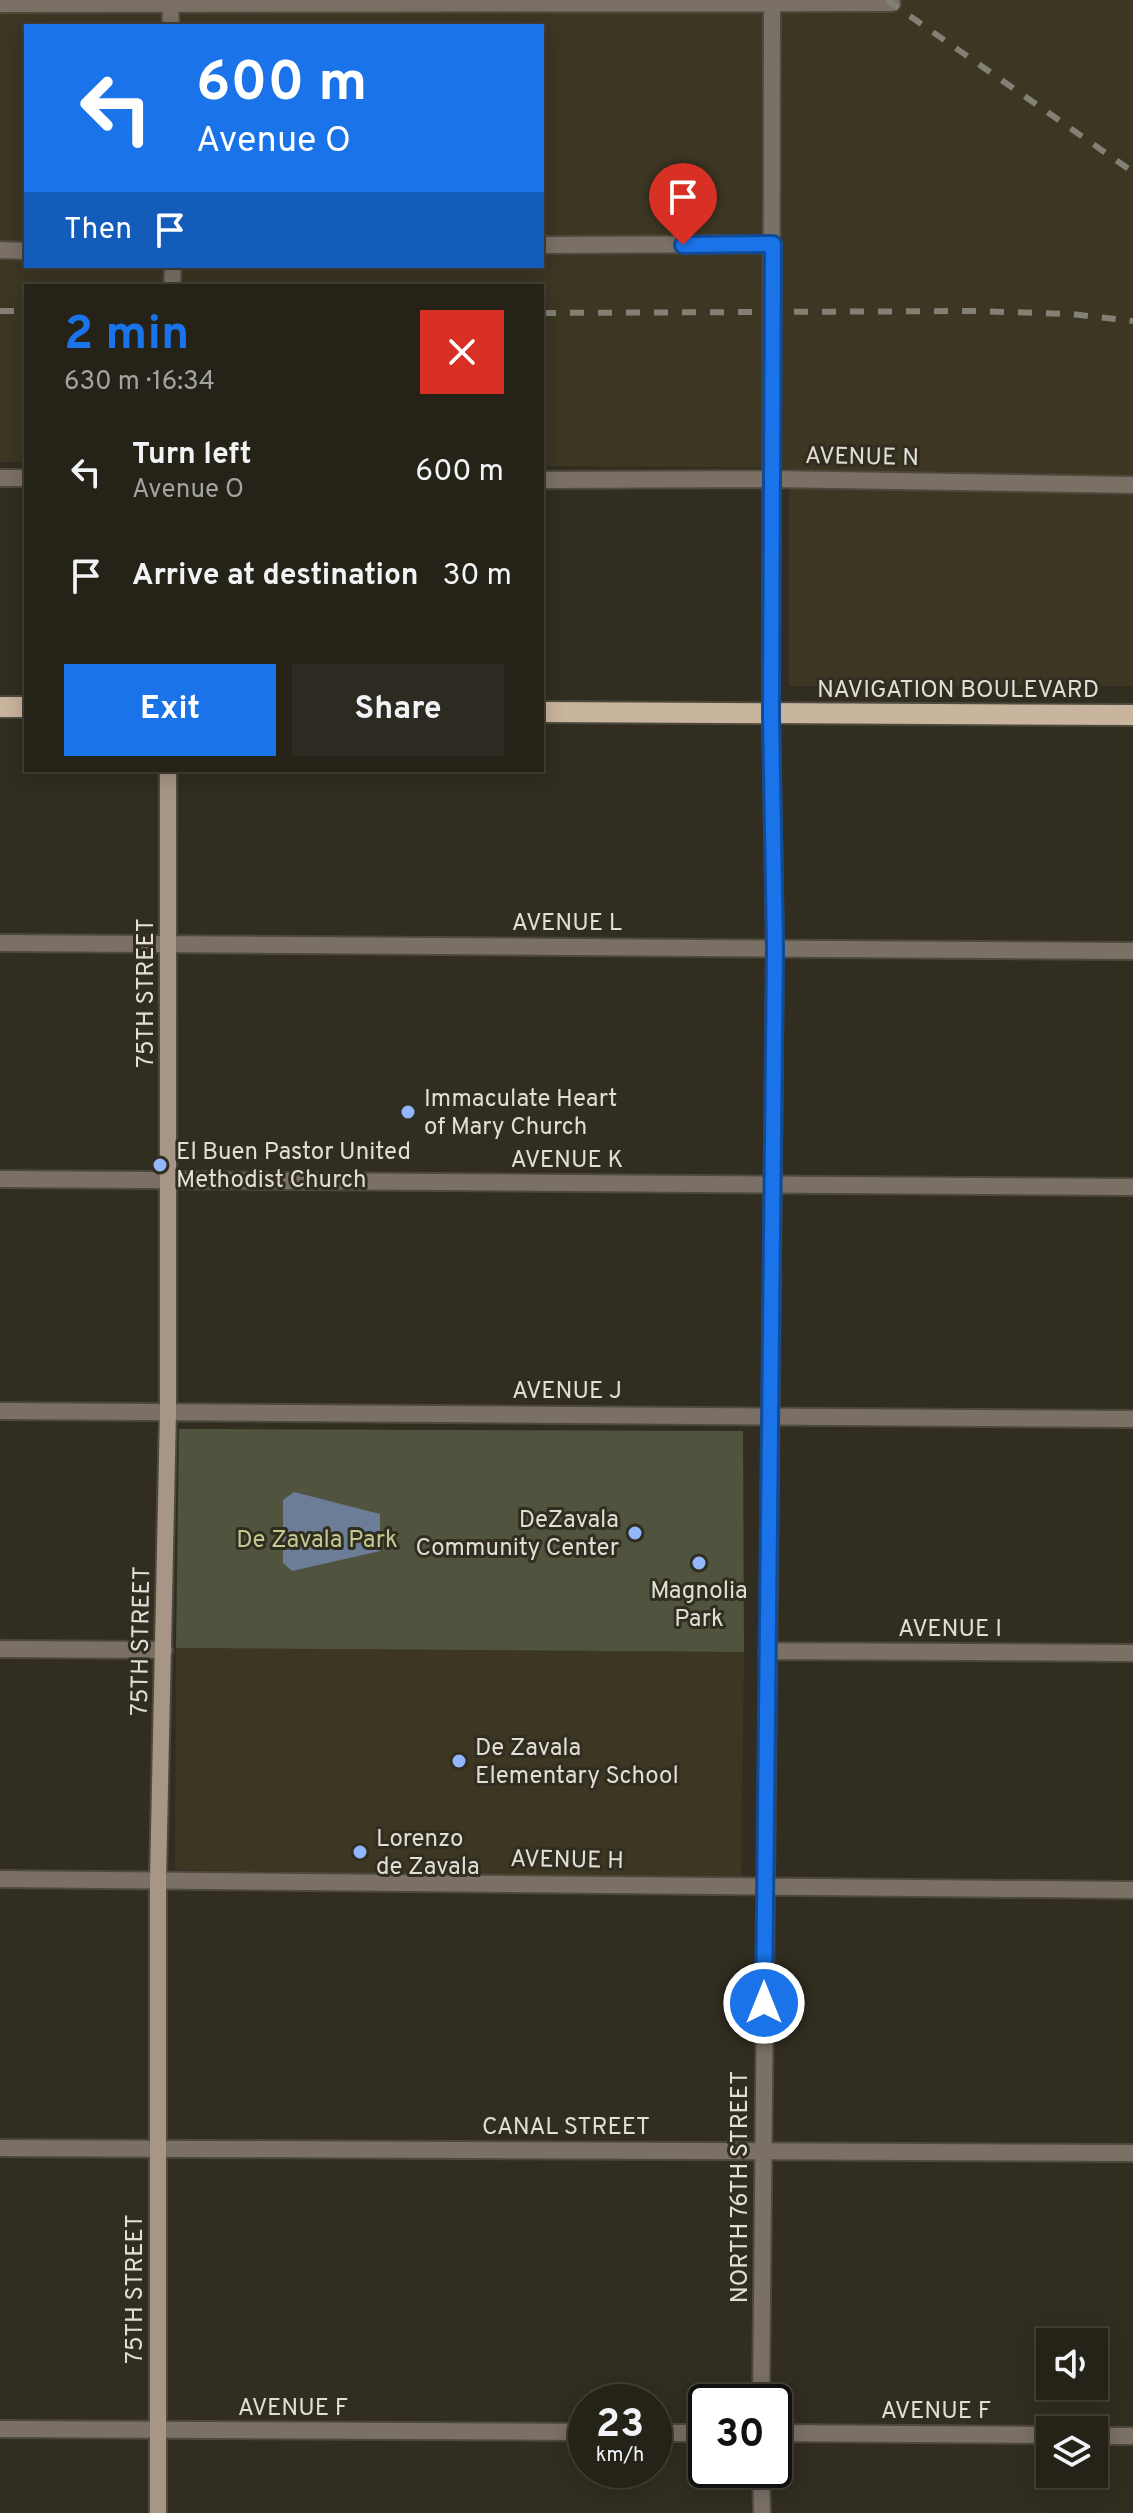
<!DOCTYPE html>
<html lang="en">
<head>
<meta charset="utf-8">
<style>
  body { margin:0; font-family:Overpass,sans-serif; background:#2d2a21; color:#f1f3f6; height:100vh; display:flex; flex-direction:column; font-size:30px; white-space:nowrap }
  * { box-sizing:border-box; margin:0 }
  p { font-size:26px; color:#a3a4a2 }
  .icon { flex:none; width:44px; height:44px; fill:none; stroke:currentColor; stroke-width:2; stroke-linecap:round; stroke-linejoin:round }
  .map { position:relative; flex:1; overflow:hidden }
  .drawer { position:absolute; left:24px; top:284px; width:520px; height:488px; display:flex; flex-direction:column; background:#252218; border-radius:0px; box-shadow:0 4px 20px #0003,0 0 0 2px #423f37 }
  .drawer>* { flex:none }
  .guide { position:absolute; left:24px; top:24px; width:520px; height:244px; border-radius:0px; box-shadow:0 4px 20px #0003,0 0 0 2px #423f37; background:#1a73e8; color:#fff; overflow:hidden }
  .controls { position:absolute; left:1036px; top:2328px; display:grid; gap:16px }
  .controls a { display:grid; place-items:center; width:72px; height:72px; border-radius:0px; background:#252218; box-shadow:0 4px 20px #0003,0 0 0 2px #423f37; font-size:40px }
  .speed { position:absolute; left:568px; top:2384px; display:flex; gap:16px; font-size:40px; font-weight:700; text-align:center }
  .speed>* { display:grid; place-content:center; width:104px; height:104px; border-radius:50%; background:#252218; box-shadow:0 4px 20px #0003,0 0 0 2px #423f37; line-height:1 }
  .speed small { font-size:20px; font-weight:400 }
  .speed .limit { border:4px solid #111; border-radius:12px; background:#fff; color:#111 }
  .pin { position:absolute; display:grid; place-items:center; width:68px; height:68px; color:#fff; margin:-82px -34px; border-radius:50% 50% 50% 0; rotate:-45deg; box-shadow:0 0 8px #0007 }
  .pin .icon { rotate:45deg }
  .me { position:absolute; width:88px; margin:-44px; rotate:0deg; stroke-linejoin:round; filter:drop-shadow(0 0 6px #0008) }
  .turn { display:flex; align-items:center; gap:28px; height:168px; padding:0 40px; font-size:36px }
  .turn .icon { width:104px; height:104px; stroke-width:2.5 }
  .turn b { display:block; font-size:56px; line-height:68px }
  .then { display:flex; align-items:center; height:76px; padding:0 40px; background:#0003; gap:16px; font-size:30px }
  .round { display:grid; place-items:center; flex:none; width:84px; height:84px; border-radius:0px; background:#2d2a21 }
  .headline { display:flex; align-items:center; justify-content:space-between; height:136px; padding:0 40px }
  h1 { font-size:48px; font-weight:700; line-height:60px; color:#1a73e8 }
  .cta { display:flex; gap:16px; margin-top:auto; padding:16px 40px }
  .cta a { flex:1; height:92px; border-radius:0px; background:#1a73e8; color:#fff; font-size:32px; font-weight:700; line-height:92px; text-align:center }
  .cta a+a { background:#2d2a21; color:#f1f3f6 }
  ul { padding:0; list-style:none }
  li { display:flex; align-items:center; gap:24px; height:104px; padding:0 40px }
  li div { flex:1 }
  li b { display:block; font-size:30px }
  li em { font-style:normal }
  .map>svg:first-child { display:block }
</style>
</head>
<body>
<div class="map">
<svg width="1133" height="2513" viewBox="0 0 1133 2513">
  <rect width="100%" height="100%" fill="#312d20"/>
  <path fill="#3c3623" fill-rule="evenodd" d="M 0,0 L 1133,0 L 1133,686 L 789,686 L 789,468 L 542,466 L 542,286 L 26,286 L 26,462 L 0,462 ZM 26,26 L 542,26 L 542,266 L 26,266 Z
    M 176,1648 L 744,1652 L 741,1879 L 175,1870 Z"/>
  <path fill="#50543f" d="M 179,1429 L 743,1431 L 744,1652 L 176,1648 Z"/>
  <path fill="#6c7d98" d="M 294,1492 L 380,1514 L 380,1551 L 292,1571 L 283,1563 L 283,1500 Z"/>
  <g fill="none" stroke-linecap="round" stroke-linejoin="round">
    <defs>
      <path id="minor" d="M 0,4 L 892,3
        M 542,245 L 773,244
        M 0,250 L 26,251
        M 0,478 L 26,478
        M 542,480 L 773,479 L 1133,485
        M 0,943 L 1133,951
        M 0,1179 L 1133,1187
        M 0,1411 L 1133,1419
        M 0,1649 L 164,1650
        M 767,1651 L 1133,1653
        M 0,1879 L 1133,1890
        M 761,2402 L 775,948 L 771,714 L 772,5
        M 0,2429 L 586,2432
        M 654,2433 L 706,2433
        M 774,2433 L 1050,2435
        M 1094,2436 L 1133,2436
        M 761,2470 L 762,2513"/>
      <path id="tertiary" d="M 170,0 L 171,26
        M 172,286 L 173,266
        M 0,2148 L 1133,2153"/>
      <path id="secondary" d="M 158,2513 L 158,1879 L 168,1411 L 168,770"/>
      <path id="primary" d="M 0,707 L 26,707
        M 542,712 L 1133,715"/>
    </defs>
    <use href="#minor" stroke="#4d493d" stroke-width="20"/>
    <use href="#tertiary" stroke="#4d493d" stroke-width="20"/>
    <use href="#secondary" stroke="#4d493d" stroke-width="20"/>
    <use href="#primary" stroke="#4d493d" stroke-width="24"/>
    <use href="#minor" stroke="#7b7066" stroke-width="16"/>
    <use href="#tertiary" stroke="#7b7066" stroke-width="16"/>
    <use href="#secondary" stroke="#a79685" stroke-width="16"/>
    <use href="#primary" stroke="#c9b49d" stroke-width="20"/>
    <path stroke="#838075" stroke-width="6" stroke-dasharray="14 14" stroke-linecap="butt" d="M 887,0 L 1133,172
      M 0,311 L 26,311
      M 542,313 L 974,311 L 1071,314 L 1133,321"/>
  </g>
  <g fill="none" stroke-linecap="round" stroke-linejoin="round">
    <defs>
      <path id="route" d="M 683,245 L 773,244 L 771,714 L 775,948 L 764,2003"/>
    </defs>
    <use href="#route" stroke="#114b97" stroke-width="20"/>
    <use href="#route" stroke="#1a73e8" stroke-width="14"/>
  </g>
  <g fill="#93b7fd" stroke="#312d20" stroke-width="3">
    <circle cx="408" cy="1112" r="8"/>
    <circle cx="160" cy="1165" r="8"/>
    <circle cx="635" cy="1533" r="8"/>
    <circle cx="699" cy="1563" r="8"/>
    <circle cx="459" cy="1761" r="8"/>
    <circle cx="360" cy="1852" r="8"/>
  </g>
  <g text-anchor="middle" stroke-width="6" stroke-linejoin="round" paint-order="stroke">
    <g font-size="24" fill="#e0ded5" stroke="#312d20">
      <text transform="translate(862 456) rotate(1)" y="8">AVENUE N</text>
      <text x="958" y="697">NAVIGATION BOULEVARD</text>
      <text x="567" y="930">AVENUE L</text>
      <text transform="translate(145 993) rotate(-90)" y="8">75TH STREET</text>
      <text x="567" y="1167">AVENUE K</text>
      <text x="567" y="1398">AVENUE J</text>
      <text x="950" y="1636">AVENUE I</text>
      <text transform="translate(140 1641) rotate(-89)" y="8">75TH STREET</text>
      <text transform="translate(567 1859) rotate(1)" y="8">AVENUE H</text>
      <text x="566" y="2134">CANAL STREET</text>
      <text transform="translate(739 2187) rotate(-90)" y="8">NORTH 76TH STREET</text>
      <text transform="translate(134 2289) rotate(-90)" y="8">75TH STREET</text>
      <text x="293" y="2415">AVENUE F</text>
      <text x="936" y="2418">AVENUE F</text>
    </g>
    <g font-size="24" fill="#e0ded5" stroke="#312d20" text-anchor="start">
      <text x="424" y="1106">Immaculate Heart<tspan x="424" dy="28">of Mary Church</tspan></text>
      <text x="176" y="1159">El Buen Pastor United<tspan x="176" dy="28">Methodist Church</tspan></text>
      <text x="619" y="1527" text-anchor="end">DeZavala<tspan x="619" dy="28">Community Center</tspan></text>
      <text x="699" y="1598" text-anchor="middle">Magnolia<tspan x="699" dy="28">Park</tspan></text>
      <text x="475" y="1755">De Zavala<tspan x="475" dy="28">Elementary School</tspan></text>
      <text x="376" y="1846">Lorenzo<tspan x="376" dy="28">de Zavala</tspan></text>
    </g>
    <g font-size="24" fill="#c1ca91" stroke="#312d20">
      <text x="317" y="1547">De Zavala Park</text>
    </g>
  </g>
</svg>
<div class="controls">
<a><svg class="icon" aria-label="sound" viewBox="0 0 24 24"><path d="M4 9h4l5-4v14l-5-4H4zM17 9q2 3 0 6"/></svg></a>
<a><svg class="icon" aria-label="layers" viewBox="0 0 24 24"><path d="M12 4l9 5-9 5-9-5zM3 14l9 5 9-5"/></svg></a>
</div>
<div class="speed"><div>23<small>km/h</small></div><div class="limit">30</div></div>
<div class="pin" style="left:683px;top:245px;background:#d93025"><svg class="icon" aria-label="arrive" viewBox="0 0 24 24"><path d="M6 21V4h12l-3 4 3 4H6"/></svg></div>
<svg class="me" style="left:764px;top:2003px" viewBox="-20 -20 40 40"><circle r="17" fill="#1a73e8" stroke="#fff" stroke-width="3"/><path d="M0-11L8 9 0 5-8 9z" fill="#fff"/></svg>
<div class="guide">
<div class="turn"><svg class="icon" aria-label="left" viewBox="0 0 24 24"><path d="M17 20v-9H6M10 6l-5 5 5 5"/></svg><div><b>600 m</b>Avenue O</div></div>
<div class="then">Then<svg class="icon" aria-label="arrive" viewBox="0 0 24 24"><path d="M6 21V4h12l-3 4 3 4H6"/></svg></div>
</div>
<section class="drawer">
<div class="headline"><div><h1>2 min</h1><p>630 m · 16:34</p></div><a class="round" style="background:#d93025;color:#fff"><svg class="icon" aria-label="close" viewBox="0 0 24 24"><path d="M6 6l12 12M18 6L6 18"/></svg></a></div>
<ul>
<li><svg class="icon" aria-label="left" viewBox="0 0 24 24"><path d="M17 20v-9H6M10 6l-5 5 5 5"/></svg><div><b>Turn left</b><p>Avenue O</p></div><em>600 m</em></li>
<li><svg class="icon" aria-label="arrive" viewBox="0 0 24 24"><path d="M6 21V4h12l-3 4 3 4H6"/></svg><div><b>Arrive at destination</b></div><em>30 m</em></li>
</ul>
<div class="cta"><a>Exit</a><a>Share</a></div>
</section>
</div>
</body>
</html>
